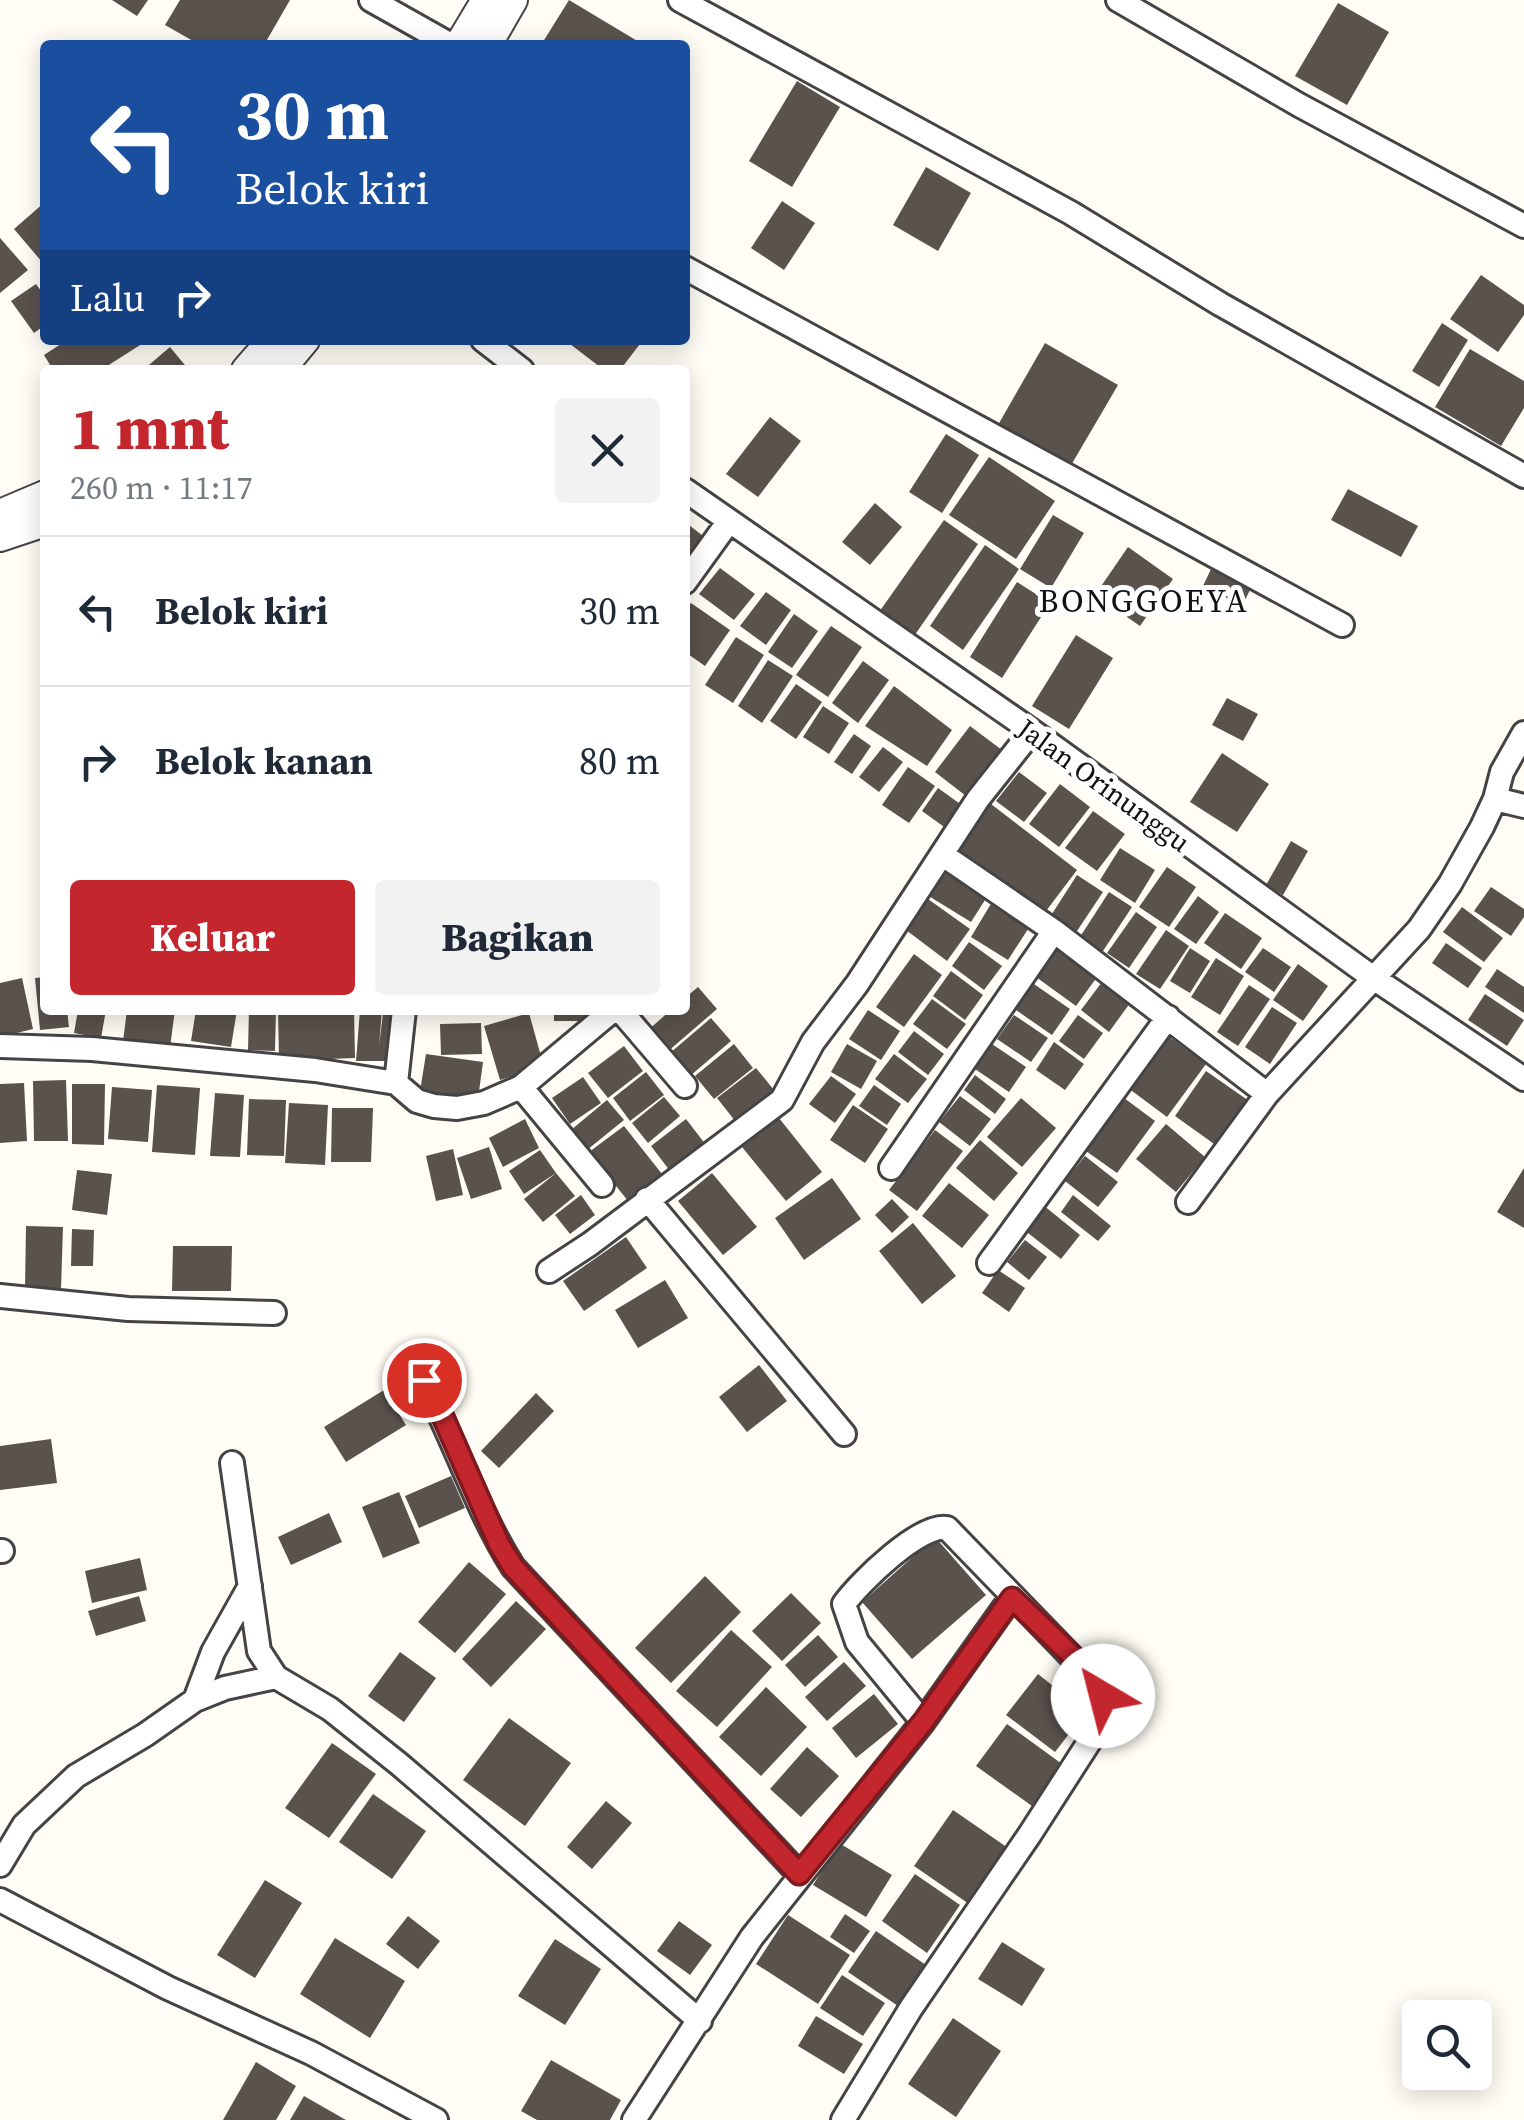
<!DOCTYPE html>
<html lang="id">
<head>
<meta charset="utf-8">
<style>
  body { margin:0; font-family:"Source Serif 4",serif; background:#f2f2f3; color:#1f2937; height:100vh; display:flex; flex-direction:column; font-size:38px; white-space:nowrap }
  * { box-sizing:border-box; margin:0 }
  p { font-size:32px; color:#747a83 }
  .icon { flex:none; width:55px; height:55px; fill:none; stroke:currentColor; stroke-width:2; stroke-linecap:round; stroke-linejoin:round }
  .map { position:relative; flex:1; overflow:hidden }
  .drawer { position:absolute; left:40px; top:365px; width:650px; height:650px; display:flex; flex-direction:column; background:#fff; border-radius:10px; box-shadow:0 5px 25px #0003 }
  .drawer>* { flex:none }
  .banner { position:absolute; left:40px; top:40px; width:650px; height:305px; border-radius:10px; box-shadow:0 5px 25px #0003; background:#1a4fa0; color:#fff; overflow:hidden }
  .fabs { position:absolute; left:1402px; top:2000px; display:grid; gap:20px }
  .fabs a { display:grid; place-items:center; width:90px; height:90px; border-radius:10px; background:#fff; box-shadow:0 5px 25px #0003; font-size:50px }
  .pin { position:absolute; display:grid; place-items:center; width:85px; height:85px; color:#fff; margin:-42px; border:5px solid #fff; border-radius:50%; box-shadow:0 2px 10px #0007 }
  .me { position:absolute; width:110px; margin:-55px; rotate:323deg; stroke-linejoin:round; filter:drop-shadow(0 0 8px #0008) }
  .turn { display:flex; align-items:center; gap:35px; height:210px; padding:0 30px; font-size:45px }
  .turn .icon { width:130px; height:130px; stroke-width:2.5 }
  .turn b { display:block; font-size:70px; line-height:85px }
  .then { display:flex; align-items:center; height:95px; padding:0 30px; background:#0003; gap:20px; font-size:38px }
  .round { display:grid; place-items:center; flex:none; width:105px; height:105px; border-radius:10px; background:#f2f2f3 }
  .summary { display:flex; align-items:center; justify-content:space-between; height:170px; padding:0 30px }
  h1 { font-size:60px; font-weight:800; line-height:75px; color:#c4262e }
  .cta { display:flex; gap:20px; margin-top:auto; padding:20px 30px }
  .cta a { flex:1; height:115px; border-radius:10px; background:#c4262e; color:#fff; font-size:40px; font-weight:800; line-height:115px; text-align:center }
  .cta a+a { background:#f2f2f3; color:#1f2937 }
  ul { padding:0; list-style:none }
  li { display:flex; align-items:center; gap:30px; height:150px; padding:0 30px; border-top:2px solid #e0e1e3 }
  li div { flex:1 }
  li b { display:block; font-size:38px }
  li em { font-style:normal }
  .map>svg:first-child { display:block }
</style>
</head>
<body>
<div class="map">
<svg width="1524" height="2120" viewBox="0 0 1524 2120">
  <rect width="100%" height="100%" fill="#fffdf5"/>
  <path fill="#5a524d" d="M 112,0 L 148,0 L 137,16 Z
    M 180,0 L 290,0 L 264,45 L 200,45 L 165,25 Z
    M 569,0 L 644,45 L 541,45 Z
    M 1338,3 L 1389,32 L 1347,105 L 1295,76 Z
    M 797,81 L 840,107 L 792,187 L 749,161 Z
    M 926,167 L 971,193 L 938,251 L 893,225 Z
    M 782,201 L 815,223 L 784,270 L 751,248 Z
    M 45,202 L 45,260 L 42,262 L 14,229 Z
    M 0,238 L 28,270 L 0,293 Z
    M 1481,275 L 1524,305 L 1524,315 L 1498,352 L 1450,319 Z
    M 36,284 L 45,296 L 45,325 L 34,333 L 11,301 Z
    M 1442,323 L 1468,340 L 1439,387 L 1412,371 Z
    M 67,340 L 148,340 L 101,370 L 53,370 L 44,355 Z
    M 573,340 L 643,340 L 620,370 L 604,370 L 570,344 Z
    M 1045,343 L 1118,385 L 1070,467 L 998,425 Z
    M 170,347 L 189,370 L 143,370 Z
    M 1470,349 L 1524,381 L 1524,408 L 1501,446 L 1435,407 Z
    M 770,417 L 801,441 L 758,497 L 726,474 Z
    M 946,434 L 979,455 L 942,513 L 909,492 Z
    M 989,457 L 1055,501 L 1016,559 L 949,515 Z
    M 1348,489 L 1418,526 L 1401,557 L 1331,520 Z
    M 875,503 L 902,527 L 870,565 L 842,542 Z
    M 1053,515 L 1084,533 L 1051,588 L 1020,569 Z
    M 944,520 L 978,544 L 912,639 L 877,615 Z
    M 685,522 L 707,539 L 685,567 Z
    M 985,545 L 1019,569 L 963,650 L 930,626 Z
    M 1128,547 L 1173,579 L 1140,626 L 1095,595 Z
    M 1212,567 L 1252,586 L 1242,606 L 1203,586 Z
    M 720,568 L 755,594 L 734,620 L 699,594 Z
    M 1017,582 L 1050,603 L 1002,678 L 970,657 Z
    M 766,592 L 791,610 L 766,645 L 740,626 Z
    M 691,603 L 730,630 L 705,666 L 685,652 L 685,611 Z
    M 794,614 L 818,631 L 792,668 L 768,652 Z
    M 831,626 L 862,647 L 828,697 L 796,675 Z
    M 1076,635 L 1113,658 L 1069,729 L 1032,706 Z
    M 736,637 L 764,655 L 733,703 L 705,685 Z
    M 768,660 L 793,676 L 762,723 L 738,706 Z
    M 863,661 L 889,680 L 858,723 L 832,703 Z
    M 796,684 L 822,702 L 796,739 L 770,721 Z
    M 894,686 L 952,730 L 927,766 L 865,726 Z
    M 1227,698 L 1258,714 L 1243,741 L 1212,725 Z
    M 823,706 L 849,723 L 829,754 L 803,737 Z
    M 970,726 L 1002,750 L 966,796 L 935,772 Z
    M 854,734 L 871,746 L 852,774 L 834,762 Z
    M 883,747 L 903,762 L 879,792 L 859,777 Z
    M 1222,753 L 1269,784 L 1237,832 L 1190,802 Z
    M 908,767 L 935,786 L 909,823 L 882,805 Z
    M 1019,772 L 1047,793 L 1024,822 L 996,801 Z
    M 1060,784 L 1090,807 L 1059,847 L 1029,824 Z
    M 938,788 L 963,806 L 947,829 L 922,811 Z
    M 991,804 L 1077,870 L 1043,915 L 957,848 Z
    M 1093,811 L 1125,834 L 1097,871 L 1065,848 Z
    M 1291,841 L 1308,851 L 1283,895 L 1266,885 Z
    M 1120,848 L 1155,870 L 1135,903 L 1100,880 Z
    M 948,861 L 992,889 L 971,922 L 927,895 Z
    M 1167,867 L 1196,887 L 1169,927 L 1139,907 Z
    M 1077,875 L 1103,892 L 1075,934 L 1050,917 Z
    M 1491,887 L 1524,909 L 1524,917 L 1511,936 L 1474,911 Z
    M 1109,892 L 1132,907 L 1101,954 L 1078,940 Z
    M 1198,896 L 1219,912 L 1196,944 L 1174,929 Z
    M 928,899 L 970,929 L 947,961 L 906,930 Z
    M 992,902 L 1030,926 L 1008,960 L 971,937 Z
    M 1462,907 L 1503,938 L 1484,962 L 1443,932 Z
    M 1136,912 L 1157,927 L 1129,968 L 1107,953 Z
    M 1225,913 L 1262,938 L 1241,969 L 1204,943 Z
    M 1166,930 L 1189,946 L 1160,989 L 1136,974 Z
    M 969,942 L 1002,966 L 984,990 L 952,966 Z
    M 1446,943 L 1482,968 L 1468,988 L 1432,963 Z
    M 1060,945 L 1100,973 L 1076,1006 L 1036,977 Z
    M 1190,948 L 1210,961 L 1190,993 L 1170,981 Z
    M 1263,948 L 1291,967 L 1274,992 L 1245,972 Z
    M 914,954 L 942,975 L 904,1027 L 876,1007 Z
    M 1216,958 L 1244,976 L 1220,1015 L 1191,997 Z
    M 1298,964 L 1328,986 L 1303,1021 L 1273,1000 Z
    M 1497,969 L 1524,987 L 1524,1013 L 1485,987 Z
    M 951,971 L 983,995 L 965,1020 L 933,996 Z
    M 45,977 L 45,1010 L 67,1010 L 69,1027 L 40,1030 L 35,978 Z
    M 22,978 L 33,1029 L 0,1037 L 0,983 Z
    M 1105,978 L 1133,999 L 1109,1032 L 1081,1010 Z
    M 1031,982 L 1070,1009 L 1052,1035 L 1013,1008 Z
    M 1249,985 L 1270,999 L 1238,1046 L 1217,1032 Z
    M 698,987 L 717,1009 L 666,1053 L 647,1031 L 671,1010 L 685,1010 L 685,998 Z
    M 1485,994 L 1524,1020 L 1507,1046 L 1468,1020 Z
    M 932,999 L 966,1024 L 947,1049 L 913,1024 Z
    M 1272,1007 L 1297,1023 L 1270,1064 L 1245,1047 Z
    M 78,1010 L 106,1010 L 101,1038 L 74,1033 Z
    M 127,1010 L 175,1010 L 169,1055 L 122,1049 Z
    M 196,1010 L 237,1010 L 231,1047 L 191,1041 Z
    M 249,1010 L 276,1010 L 275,1051 L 248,1050 Z
    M 278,1010 L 354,1010 L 355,1058 L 279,1061 Z
    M 360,1010 L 382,1010 L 379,1046 L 383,1013 L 400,1015 L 396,1061 L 356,1061 Z
    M 554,1010 L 590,1010 L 590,1021 L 554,1021 Z
    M 868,1010 L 900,1031 L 881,1060 L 849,1039 Z
    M 529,1013 L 544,1067 L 500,1080 L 484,1026 Z
    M 1014,1015 L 1048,1038 L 1031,1062 L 997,1039 Z
    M 1078,1015 L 1103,1033 L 1084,1059 L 1059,1041 Z
    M 711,1018 L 731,1041 L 690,1076 L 670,1053 Z
    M 481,1023 L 482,1054 L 441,1055 L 440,1024 Z
    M 914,1031 L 944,1054 L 928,1075 L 898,1052 Z
    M 1168,1036 L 1206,1064 L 1167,1117 L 1128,1088 Z
    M 986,1040 L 1026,1067 L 1009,1092 L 969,1065 Z
    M 1054,1042 L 1084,1064 L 1065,1090 L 1036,1070 Z
    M 734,1044 L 753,1068 L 714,1099 L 695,1076 Z
    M 847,1044 L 877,1061 L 861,1089 L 831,1072 Z
    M 624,1046 L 643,1071 L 608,1098 L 588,1073 Z
    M 426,1054 L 483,1062 L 478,1099 L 420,1091 Z
    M 894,1054 L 927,1079 L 908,1103 L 875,1079 Z
    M 756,1068 L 778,1095 L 739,1126 L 717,1098 Z
    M 1206,1071 L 1249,1101 L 1217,1146 L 1175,1116 Z
    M 646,1072 L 664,1095 L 630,1121 L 613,1098 Z
    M 975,1075 L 1006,1099 L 995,1114 L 964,1090 Z
    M 831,1076 L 856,1094 L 835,1123 L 809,1104 Z
    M 583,1077 L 601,1103 L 570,1124 L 552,1098 Z
    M 66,1080 L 68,1141 L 34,1141 L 33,1081 Z
    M 24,1083 L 27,1141 L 0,1143 L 0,1084 Z
    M 72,1084 L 105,1084 L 104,1145 L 72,1144 Z
    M 157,1085 L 200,1088 L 195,1155 L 152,1152 Z
    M 874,1085 L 901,1104 L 887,1125 L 859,1106 Z
    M 112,1087 L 152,1090 L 148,1142 L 108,1139 Z
    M 215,1093 L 244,1095 L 240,1157 L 210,1156 Z
    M 960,1096 L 991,1119 L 970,1146 L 939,1122 Z
    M 664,1097 L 680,1116 L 648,1143 L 632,1123 Z
    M 1021,1098 L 1056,1128 L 1022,1167 L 987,1137 Z
    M 1124,1098 L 1155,1121 L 1117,1173 L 1086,1151 Z
    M 249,1099 L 286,1100 L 284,1156 L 247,1155 Z
    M 607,1100 L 624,1120 L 587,1150 L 571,1130 Z
    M 289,1103 L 328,1105 L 325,1165 L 285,1163 Z
    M 853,1105 L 888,1129 L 865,1163 L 830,1140 Z
    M 332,1108 L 373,1108 L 371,1162 L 331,1162 Z
    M 779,1118 L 822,1172 L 786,1201 L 742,1147 Z
    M 525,1119 L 539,1148 L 503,1167 L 489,1138 Z
    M 686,1119 L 706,1145 L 670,1171 L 651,1146 Z
    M 1166,1124 L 1205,1157 L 1176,1192 L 1136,1159 Z
    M 624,1126 L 662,1174 L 628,1201 L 589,1152 Z
    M 935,1130 L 963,1151 L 917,1211 L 889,1190 Z
    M 980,1140 L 1018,1173 L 994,1201 L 956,1168 Z
    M 489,1147 L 502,1189 L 471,1199 L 457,1158 Z
    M 453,1149 L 463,1195 L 436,1201 L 426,1156 Z
    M 540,1150 L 556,1173 L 524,1194 L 509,1171 Z
    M 1085,1156 L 1118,1182 L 1098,1207 L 1065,1181 Z
    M 1524,1168 L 1524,1228 L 1497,1212 Z
    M 77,1170 L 112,1174 L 107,1215 L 72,1210 Z
    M 556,1173 L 575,1196 L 543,1222 L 524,1199 Z
    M 712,1173 L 757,1227 L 723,1255 L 678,1201 Z
    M 832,1178 L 861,1219 L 804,1260 L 775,1218 Z
    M 949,1183 L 989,1215 L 962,1248 L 922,1216 Z
    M 581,1195 L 595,1215 L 570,1234 L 555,1215 Z
    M 1073,1195 L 1111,1226 L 1098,1241 L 1061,1212 Z
    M 892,1199 L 909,1217 L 892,1233 L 875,1215 Z
    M 1043,1205 L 1080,1235 L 1061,1259 L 1023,1229 Z
    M 913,1223 L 956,1276 L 922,1304 L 879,1251 Z
    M 26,1226 L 63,1227 L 61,1289 L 25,1288 Z
    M 72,1229 L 94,1230 L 93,1266 L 71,1266 Z
    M 626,1237 L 647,1268 L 584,1311 L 563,1281 Z
    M 1025,1240 L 1047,1257 L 1029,1280 L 1007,1262 Z
    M 173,1246 L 232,1246 L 231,1291 L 172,1291 Z
    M 998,1270 L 1025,1288 L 1009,1312 L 982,1293 Z
    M 665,1280 L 688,1318 L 638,1348 L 615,1310 Z
    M 759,1365 L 787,1401 L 747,1432 L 719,1397 Z
    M 384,1390 L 406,1425 L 346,1462 L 324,1427 Z
    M 536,1393 L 554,1411 L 499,1468 L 481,1451 Z
    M 51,1439 L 57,1483 L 0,1490 L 0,1446 Z
    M 451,1476 L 465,1508 L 419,1528 L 405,1496 Z
    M 399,1492 L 420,1543 L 383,1558 L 362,1507 Z
    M 329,1513 L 342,1542 L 291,1565 L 278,1537 Z
    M 935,1537 L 986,1595 L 912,1659 L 862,1602 Z
    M 140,1558 L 147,1590 L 92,1603 L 85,1571 Z
    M 469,1562 L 506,1594 L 455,1653 L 418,1622 Z
    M 705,1576 L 741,1612 L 671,1683 L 635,1648 Z
    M 791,1593 L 821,1623 L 782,1661 L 752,1631 Z
    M 139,1596 L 146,1621 L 96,1636 L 88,1611 Z
    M 516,1601 L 546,1629 L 491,1687 L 462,1659 Z
    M 731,1630 L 772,1667 L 717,1727 L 676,1691 Z
    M 818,1635 L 838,1657 L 805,1687 L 785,1665 Z
    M 400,1652 L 436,1678 L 404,1722 L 368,1696 Z
    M 844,1662 L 866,1686 L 827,1721 L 805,1697 Z
    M 1038,1674 L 1086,1712 L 1055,1752 L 1006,1715 Z
    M 766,1687 L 807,1727 L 761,1776 L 719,1737 Z
    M 874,1694 L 898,1724 L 856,1758 L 832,1728 Z
    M 509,1718 L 571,1763 L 525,1826 L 463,1780 Z
    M 1007,1724 L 1062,1764 L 1032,1806 L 976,1766 Z
    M 332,1743 L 376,1774 L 329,1838 L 285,1808 Z
    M 807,1747 L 839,1776 L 801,1817 L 770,1789 Z
    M 373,1794 L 426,1831 L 392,1879 L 339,1842 Z
    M 606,1801 L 632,1823 L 592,1869 L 567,1847 Z
    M 953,1810 L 1011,1850 L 972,1906 L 914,1866 Z
    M 839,1843 L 892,1875 L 866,1917 L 813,1885 Z
    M 915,1874 L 960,1905 L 927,1953 L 882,1921 Z
    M 265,1880 L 302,1903 L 255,1978 L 217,1955 Z
    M 845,1914 L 870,1931 L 854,1953 L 830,1937 Z
    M 788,1915 L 850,1955 L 818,2004 L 756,1964 Z
    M 408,1916 L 440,1941 L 418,1969 L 386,1944 Z
    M 679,1921 L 712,1945 L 690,1975 L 657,1951 Z
    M 876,1931 L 926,1965 L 898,2006 L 848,1972 Z
    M 335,1938 L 405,1981 L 370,2038 L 300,1994 Z
    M 555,1939 L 601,1969 L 565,2025 L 518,1996 Z
    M 1002,1942 L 1045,1969 L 1022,2006 L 978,1979 Z
    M 842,1975 L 885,2003 L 863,2036 L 820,2008 Z
    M 816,2016 L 863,2044 L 844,2074 L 798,2046 Z
    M 953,2018 L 1001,2051 L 956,2117 L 908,2084 Z
    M 551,2060 L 621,2100 L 610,2120 L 537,2120 L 521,2111 Z
    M 256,2062 L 296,2086 L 276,2120 L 223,2120 Z
    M 304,2096 L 346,2120 L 290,2120 Z"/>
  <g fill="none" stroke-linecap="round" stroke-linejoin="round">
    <defs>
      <path id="minor" d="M 371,0 L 451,45
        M 680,0 L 1071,213 L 1220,304 L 1524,476
        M 1118,0 L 1299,105 L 1524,226
        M 685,268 L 1342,625
        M 483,340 L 522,370
        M 685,490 L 1032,731 L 1372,977 L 1524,1079
        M 685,582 L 729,521
        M 1495,799 L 1524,806
        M 943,855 L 1054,931 L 1267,1094 L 1188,1202
        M 620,1010 L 685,1086
        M 0,1046 L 92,1049 L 315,1070 L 396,1083 L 417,1101 L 434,1106 L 457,1108 L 484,1103 L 521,1087 L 613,1010
        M 396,1083 L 404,1010
        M 521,1087 L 602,1185
        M 1267,1094 L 1419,929 L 1450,884 L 1482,827 L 1495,799 L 1502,772 L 1524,733
        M 891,1168 L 1054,931
        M 647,1199 L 844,1434
        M 989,1263 L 1168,1017
        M 549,1271 L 590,1244 L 782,1100 L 813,1042 L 857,984 L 978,799 L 1032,731
        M 0,1296 L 128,1309 L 274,1313
        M 411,1360 C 451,1426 472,1502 513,1567 L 799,1874
        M 232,1463 L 259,1651 L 276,1677 L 330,1709 L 399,1764 L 700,2021
        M 0,1551 L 2,1551
        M 195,1700 L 213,1652 L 250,1586
        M 0,1865 L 24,1825 L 76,1776 L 145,1735 L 195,1700 L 225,1688 L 276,1677
        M 0,1900 L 168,1988 L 311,2053 L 436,2120
        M 634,2120 L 752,1937 L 923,1722 L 1011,1598
        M 843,2120 L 911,2008 L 1030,1834 L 1102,1722 L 1103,1696 L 1095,1681 L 947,1528 C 920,1523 859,1583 844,1604 L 857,1642 L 923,1722"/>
      <path id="tertiary" d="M 459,45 L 486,0
        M 487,45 L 513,0
        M 246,370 L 272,340
        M 280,370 L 305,340
        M 0,514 L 45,495
        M 0,537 L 45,522"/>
    </defs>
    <use href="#minor" stroke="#444" stroke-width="28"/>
    <use href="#tertiary" stroke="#444" stroke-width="32"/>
    <use href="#minor" stroke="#fff" stroke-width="22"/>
    <use href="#tertiary" stroke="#fff" stroke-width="28"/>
  </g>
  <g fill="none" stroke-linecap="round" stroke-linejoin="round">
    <defs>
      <path id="route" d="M 424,1380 L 436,1401 L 499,1544 L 513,1567 L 799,1874 L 923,1722 L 1012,1598 L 1082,1665 L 1103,1696"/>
    </defs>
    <use href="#route" stroke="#7f191e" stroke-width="25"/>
    <use href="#route" stroke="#c4262e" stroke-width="18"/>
  </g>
  <g text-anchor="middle" stroke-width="10" stroke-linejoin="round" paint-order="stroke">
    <g font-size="28" fill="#111" stroke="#fff">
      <text transform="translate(1104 785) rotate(36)" y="10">Jalan Orinunggu</text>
    </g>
    <g font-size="32" letter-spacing="2.5" fill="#111" stroke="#fff">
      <text x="1144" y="612">BONGGOEYA</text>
    </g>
  </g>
</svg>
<div class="fabs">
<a><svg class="icon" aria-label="search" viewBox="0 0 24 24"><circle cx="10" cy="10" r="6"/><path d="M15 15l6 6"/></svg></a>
</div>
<div class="pin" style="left:424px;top:1380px;background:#d93025"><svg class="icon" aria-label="arrive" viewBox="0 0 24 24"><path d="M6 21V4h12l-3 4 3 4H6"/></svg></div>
<svg class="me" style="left:1103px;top:1696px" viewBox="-20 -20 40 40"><circle r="19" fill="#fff"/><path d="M0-13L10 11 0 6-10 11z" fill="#c4262e"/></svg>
<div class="banner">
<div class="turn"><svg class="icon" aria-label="left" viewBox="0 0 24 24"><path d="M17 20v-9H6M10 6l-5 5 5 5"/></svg><div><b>30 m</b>Belok kiri</div></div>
<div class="then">Lalu<svg class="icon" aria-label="right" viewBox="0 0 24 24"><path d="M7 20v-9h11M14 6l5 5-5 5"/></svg></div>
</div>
<section class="drawer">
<div class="summary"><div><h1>1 mnt</h1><p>260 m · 11:17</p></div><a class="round"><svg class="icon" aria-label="close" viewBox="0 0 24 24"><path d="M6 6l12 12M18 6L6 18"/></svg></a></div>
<ul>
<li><svg class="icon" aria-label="left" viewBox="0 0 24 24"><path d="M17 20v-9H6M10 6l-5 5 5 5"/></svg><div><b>Belok kiri</b></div><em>30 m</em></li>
<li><svg class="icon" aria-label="right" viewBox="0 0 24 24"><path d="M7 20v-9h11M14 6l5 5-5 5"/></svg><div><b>Belok kanan</b></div><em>80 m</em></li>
</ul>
<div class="cta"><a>Keluar</a><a>Bagikan</a></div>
</section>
</div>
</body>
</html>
